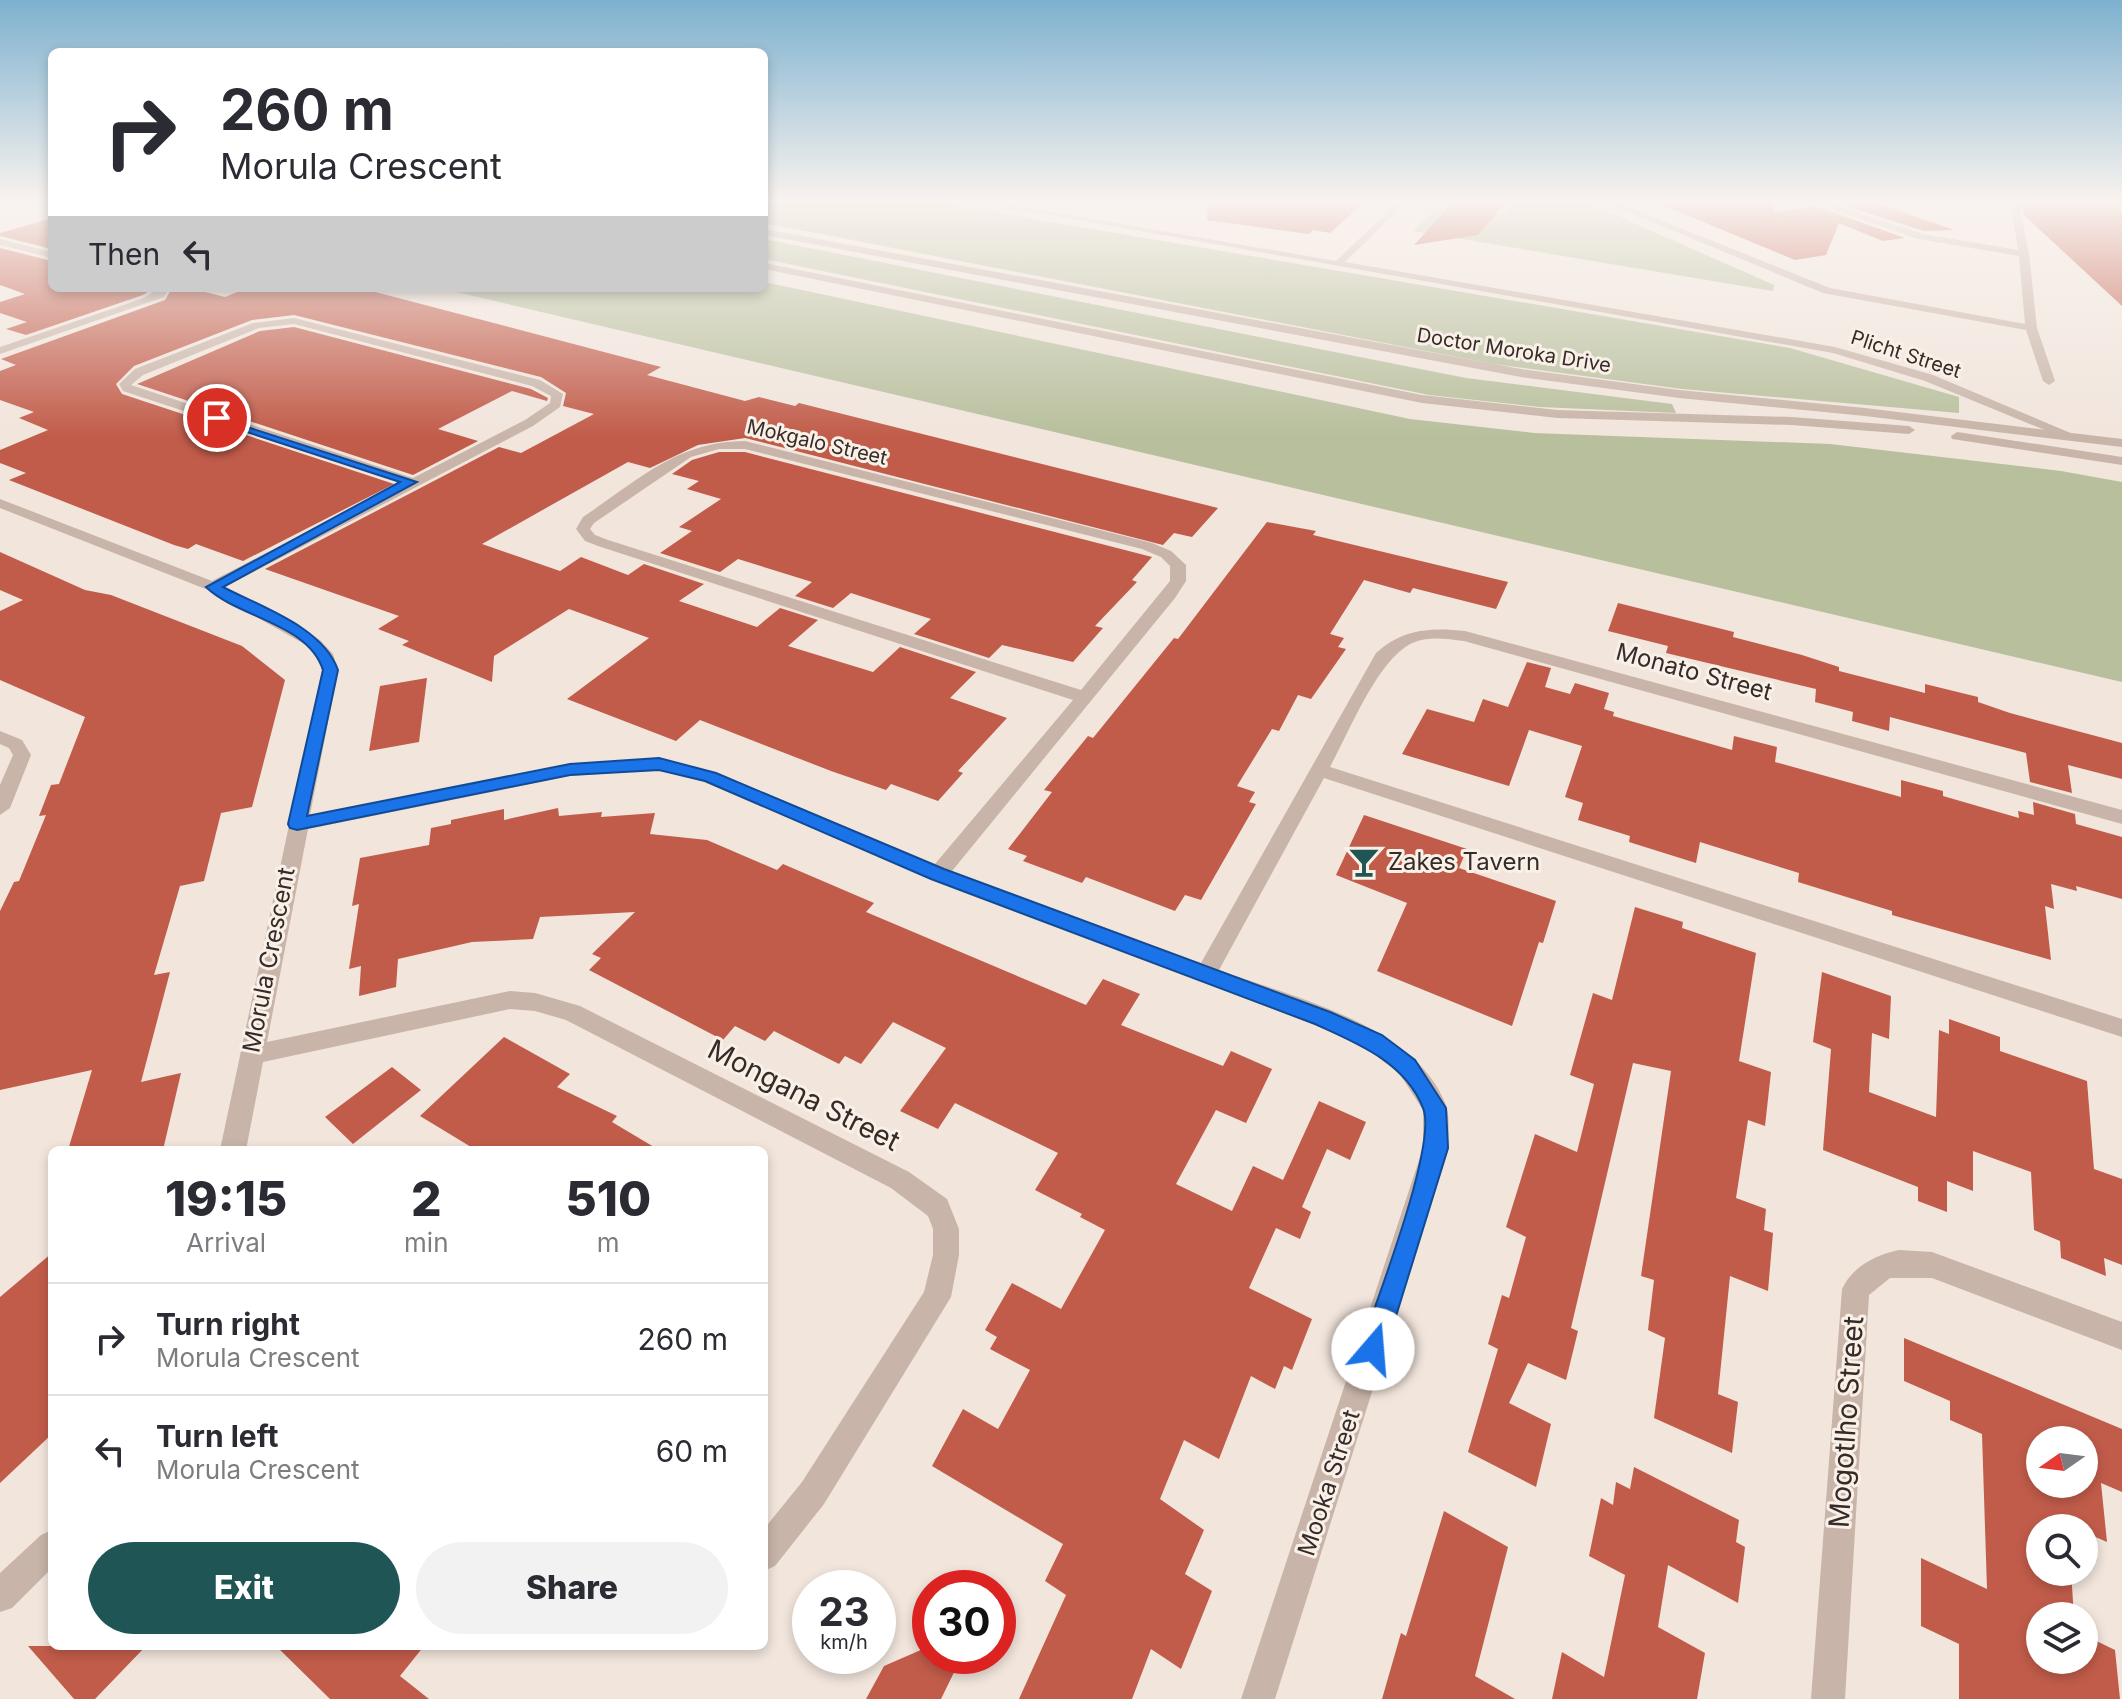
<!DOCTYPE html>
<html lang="en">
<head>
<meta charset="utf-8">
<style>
  body { margin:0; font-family:Inter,sans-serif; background:#f2f2f3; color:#2b2b33; height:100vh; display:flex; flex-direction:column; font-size:30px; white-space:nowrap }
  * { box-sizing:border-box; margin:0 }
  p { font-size:26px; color:#7c7c81 }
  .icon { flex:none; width:44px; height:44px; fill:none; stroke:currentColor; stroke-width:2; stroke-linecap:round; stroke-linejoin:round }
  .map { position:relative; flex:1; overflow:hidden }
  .panel { position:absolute; left:48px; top:1146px; width:720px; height:504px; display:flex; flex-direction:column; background:#fff; border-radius:12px; box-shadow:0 4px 12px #0003 }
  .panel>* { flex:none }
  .hud { position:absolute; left:48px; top:48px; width:720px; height:244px; border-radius:12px; box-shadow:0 4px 12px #0003; background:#fff; color:#2b2b33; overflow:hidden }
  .needle { width:52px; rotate:256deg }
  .controls { position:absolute; left:2026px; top:1426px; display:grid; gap:16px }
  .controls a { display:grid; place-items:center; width:72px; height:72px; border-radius:50%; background:#fff; box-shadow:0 4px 12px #0003; font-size:40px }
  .speed { position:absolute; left:792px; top:1570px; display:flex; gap:16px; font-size:40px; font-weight:700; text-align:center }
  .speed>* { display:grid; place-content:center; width:104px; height:104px; border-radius:50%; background:#fff; box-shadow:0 4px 12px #0003; line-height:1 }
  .speed small { font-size:20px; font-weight:400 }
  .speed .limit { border:12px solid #d22; background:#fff; color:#111 }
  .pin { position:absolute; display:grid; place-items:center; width:68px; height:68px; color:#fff; margin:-34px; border:4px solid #fff; border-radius:50%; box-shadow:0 2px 8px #0007 }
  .me { position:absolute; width:88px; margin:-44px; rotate:18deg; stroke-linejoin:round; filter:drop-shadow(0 0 6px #0008) }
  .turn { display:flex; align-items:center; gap:28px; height:168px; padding:0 40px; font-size:36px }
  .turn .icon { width:104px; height:104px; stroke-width:2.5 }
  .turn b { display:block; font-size:56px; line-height:68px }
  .then { display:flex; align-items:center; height:76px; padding:0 40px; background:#0003; gap:16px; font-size:30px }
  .eta { display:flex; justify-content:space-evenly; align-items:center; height:136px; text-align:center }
  .eta b { font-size:48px; font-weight:800; line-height:56px }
  .action { display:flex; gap:16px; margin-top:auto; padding:16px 40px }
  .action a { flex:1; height:92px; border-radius:48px; background:#1f5554; color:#fff; font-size:32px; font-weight:800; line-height:92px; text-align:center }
  .action a+a { background:#f2f2f3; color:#2b2b33 }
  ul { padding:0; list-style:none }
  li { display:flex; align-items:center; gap:24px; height:112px; padding:0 40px; border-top:2px solid #e1e1e2 }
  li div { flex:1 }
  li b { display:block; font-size:30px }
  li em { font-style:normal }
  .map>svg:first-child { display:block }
</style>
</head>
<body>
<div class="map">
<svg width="2122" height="1699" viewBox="0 0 2122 1699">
  <rect width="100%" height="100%" fill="#f1e5dc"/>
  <path fill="#b7bf9c" d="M 764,199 L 917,199 L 1790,348 L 1959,397 L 1959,413 L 1682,389 L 1493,364 L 764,223 Z
    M 1518,199 L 1579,199 L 1774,285 L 1773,291 L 1413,231 L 1439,206 L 1505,215 Z
    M 764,239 L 1466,378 L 1672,404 L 1676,413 L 1540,407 L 1429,395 L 764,259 Z
    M 764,282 L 1410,419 L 1534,433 L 1830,444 L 2061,471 L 2122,482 L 2122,682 L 439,288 L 764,288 Z"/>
  <path fill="#c15c4a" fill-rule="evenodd" d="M 1208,199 L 1368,199 L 1330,233 L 1313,230 L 1309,234 L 1207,220 Z
    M 1456,199 L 1509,199 L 1478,235 L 1414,245 Z
    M 1648,199 L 1773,199 L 1774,212 L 1815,206 L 1905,238 L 1883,241 L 1839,223 L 1826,255 L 1795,260 Z
    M 1866,199 L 1954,230 L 1924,231 L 1837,203 Z
    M 2021,199 L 2116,199 L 2122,213 L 2122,306 L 2024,215 Z
    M 52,218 L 52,249 L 0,236 L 0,233 Z
    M 0,248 L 52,261 L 52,288 L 154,288 L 143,295 L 26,335 L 6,329 L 27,322 L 0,313 L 0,302 L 25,294 L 0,285 Z
    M 172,288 L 189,288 L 225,297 L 247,288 L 360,288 L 661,367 L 647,375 L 745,401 L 759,397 L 795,406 L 799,403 L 1218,508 L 1192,537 L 1174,533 L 1163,545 L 745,438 L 698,445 L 650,468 L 628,462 L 482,544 L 560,571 L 581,557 L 628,575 L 644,564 L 704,584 L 679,601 L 757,627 L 780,608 L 818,620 L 788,646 L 873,672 L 900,647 L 976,672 L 950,698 L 1007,718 L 958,771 L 963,773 L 938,801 L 891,784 L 886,790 L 831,771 L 700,720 L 676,741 L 567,699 L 649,638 L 569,609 L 494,656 L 492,682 L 402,645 L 409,641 L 378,629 L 399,616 L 265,569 L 499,447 L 521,453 L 594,414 L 563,406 L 566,393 L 541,377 L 294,315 L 252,320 L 134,366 L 116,384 L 122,394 L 394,484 L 243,561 L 196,544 L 188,549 L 174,545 L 9,480 L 26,473 L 0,463 L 0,450 L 48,430 L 19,418 L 34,412 L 0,400 L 0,371 L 16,365 L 1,359 L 165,300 Z
    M 294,327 L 531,389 L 548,398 L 547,401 L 512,391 L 438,429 L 478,441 L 413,475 L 137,384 L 260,331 Z
    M 719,452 L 745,452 L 1152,557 L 1132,580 L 1137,582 L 1095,626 L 1103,628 L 1073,662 L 1002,645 L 989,658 L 914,634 L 931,619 L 851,593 L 833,608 L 795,596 L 812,582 L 738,559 L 720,572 L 660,553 L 692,531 L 679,527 L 721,499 L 687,489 L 699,481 L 672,474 L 692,460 Z
    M 1267,522 L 1316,531 L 1313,535 L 1508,582 L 1496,609 L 1413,588 L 1410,593 L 1364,580 L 1330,634 L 1344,638 L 1338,647 L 1346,649 L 1311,699 L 1298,695 L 1279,731 L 1272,729 L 1237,786 L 1255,792 L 1249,802 L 1256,804 L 1201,900 L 1185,895 L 1175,911 L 1086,877 L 1082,883 L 1023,861 L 1027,856 L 1008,849 L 1052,792 L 1044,790 L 1088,736 L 1093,738 L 1174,638 L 1178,639 Z
    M 0,552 L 85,590 L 111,595 L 242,646 L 285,680 L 252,807 L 221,813 L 204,881 L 180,886 L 154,975 L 170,972 L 141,1082 L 181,1073 L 163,1150 L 68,1150 L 92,1070 L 0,1090 L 0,911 L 14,882 L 19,881 L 46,815 L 39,816 L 51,785 L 59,784 L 85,717 L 0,680 L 0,611 L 23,600 L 0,590 Z
    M 1618,603 L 1734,632 L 1733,637 L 1802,655 L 1839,667 L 1839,671 L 1925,693 L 1925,684 L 1978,697 L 1978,702 L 2010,713 L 2122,743 L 2122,779 L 2068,765 L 2072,793 L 2030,782 L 2026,753 L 1890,717 L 1889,731 L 1852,721 L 1853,712 L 1815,702 L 1816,689 L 1666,653 L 1668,646 L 1608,631 Z
    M 1527,662 L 1551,668 L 1545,687 L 1570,694 L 1575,683 L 1609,693 L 1604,709 L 1614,712 L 1613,716 L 1732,750 L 1734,736 L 1777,747 L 1775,762 L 1901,797 L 1901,780 L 1943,791 L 1943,796 L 2019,818 L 2018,811 L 2034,815 L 2033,802 L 2075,814 L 2076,824 L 2122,837 L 2122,899 L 2076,886 L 2077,891 L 2051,884 L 2054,909 L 2045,906 L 2051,960 L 1892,915 L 1892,911 L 1798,882 L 1799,873 L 1700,842 L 1696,863 L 1629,842 L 1630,836 L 1578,820 L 1583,803 L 1565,797 L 1582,746 L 1529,730 L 1509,786 L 1402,754 L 1427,709 L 1474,722 L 1483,699 L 1508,707 Z
    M 427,678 L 419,742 L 369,751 L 380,686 Z
    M 558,808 L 559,816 L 602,812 L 601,817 L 655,813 L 650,834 L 707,840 L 777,870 L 783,864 L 874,903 L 866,912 L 1086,1005 L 1103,979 L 1140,994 L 1121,1025 L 1223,1066 L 1231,1051 L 1272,1069 L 1246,1123 L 1216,1110 L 1176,1184 L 1232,1211 L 1253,1166 L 1283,1180 L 1319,1101 L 1366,1122 L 1350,1160 L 1327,1149 L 1302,1207 L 1311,1212 L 1300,1239 L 1276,1228 L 1249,1288 L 1312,1319 L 1292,1370 L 1284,1366 L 1275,1389 L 1251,1376 L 1219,1459 L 1184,1440 L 1160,1499 L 1204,1530 L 1185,1574 L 1212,1591 L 1181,1669 L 1151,1649 L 1132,1699 L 1019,1699 L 1066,1595 L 1045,1581 L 1063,1544 L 932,1466 L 963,1409 L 998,1429 L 1030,1370 L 990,1349 L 997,1337 L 985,1330 L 1012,1283 L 1061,1309 L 1105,1230 L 1080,1217 L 1082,1214 L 1035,1190 L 1058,1153 L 955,1103 L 938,1129 L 900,1111 L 946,1048 L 893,1022 L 861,1064 L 845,1056 L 839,1064 L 774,1031 L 765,1041 L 735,1026 L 723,1040 L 589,970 L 601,958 L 592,954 L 635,912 L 540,917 L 533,939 L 472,942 L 398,959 L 396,987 L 359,996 L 361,966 L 349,969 L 359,904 L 352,906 L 360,858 L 429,845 L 431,828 L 451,824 L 451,820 L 504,809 L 504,820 Z
    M 1364,815 L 1467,849 L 1459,868 L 1556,901 L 1543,943 L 1539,942 L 1512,1026 L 1377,971 L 1407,903 L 1336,875 Z
    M 1635,907 L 1683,922 L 1682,928 L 1756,953 L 1739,1061 L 1771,1072 L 1765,1126 L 1748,1120 L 1736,1198 L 1766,1209 L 1764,1230 L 1773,1233 L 1768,1291 L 1730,1276 L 1718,1394 L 1738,1402 L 1732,1453 L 1654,1418 L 1665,1338 L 1648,1330 L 1654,1280 L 1641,1276 L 1671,1071 L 1633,1063 L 1571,1328 L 1578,1331 L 1566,1380 L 1528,1363 L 1509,1403 L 1551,1424 L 1536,1487 L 1468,1452 L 1498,1349 L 1488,1344 L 1502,1295 L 1509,1298 L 1526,1237 L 1506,1227 L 1535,1134 L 1577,1152 L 1594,1084 L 1570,1075 L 1593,993 L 1612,1000 Z
    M 1822,972 L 1891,996 L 1889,1039 L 1872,1033 L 1869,1092 L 1936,1117 L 1939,1030 L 1949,1034 L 1949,1019 L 2000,1037 L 2000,1051 L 2087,1081 L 2094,1169 L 2122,1179 L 2122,1265 L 2104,1258 L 2106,1276 L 2061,1258 L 2060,1241 L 2034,1230 L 2031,1172 L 1973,1151 L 1973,1191 L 1947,1181 L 1947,1212 L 1918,1201 L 1918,1187 L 1823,1150 L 1831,1049 L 1813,1042 Z
    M 504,1037 L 570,1074 L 557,1087 L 617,1116 L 612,1122 L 659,1150 L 476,1150 L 420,1116 Z
    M 392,1067 L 421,1090 L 353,1144 L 325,1117 Z
    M 52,1253 L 52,1434 L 0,1483 L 0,1297 Z
    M 1904,1338 L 2122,1429 L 2122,1492 L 2101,1483 L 2107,1542 L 2084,1532 L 2084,1528 L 2068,1525 L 2068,1528 L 2040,1528 L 2040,1572 L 2071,1572 L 2074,1616 L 2040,1616 L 2040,1660 L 2084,1660 L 2084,1635 L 2115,1650 L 2120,1699 L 1959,1699 L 1959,1644 L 1921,1626 L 1921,1558 L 1987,1589 L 1982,1434 L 1950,1420 L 1950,1401 L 1904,1381 ZM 2040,1440 L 2084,1440 L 2084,1484 L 2040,1484 Z
    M 1634,1467 L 1739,1520 L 1736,1542 L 1745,1547 L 1738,1603 L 1668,1565 L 1658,1627 L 1705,1653 L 1697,1699 L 1552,1699 L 1562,1652 L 1604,1677 L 1625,1575 L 1589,1556 L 1601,1498 L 1613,1505 L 1616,1482 L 1630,1489 Z
    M 1444,1511 L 1508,1547 L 1475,1676 L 1515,1699 L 1382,1699 L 1401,1633 L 1406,1636 Z
    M 28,1646 L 146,1646 L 95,1699 L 74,1699 Z
    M 276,1646 L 424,1646 L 400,1676 L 429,1699 L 330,1699 Z
    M 930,1646 L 930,1656 L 962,1656 L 941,1699 L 866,1699 L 884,1666 Z"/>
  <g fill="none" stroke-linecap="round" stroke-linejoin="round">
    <path fill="#c8b4a8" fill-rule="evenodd" d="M 959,199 L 977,199 L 1336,261 L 1401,199 L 1410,199 L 1345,262 L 1835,347 L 1933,375 L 2080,437 L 2069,440 L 1925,381 L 1833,353 Z
      M 1597,199 L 1608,199 L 1830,288 L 2025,324 L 2019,256 L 1918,239 L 1803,199 L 1815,199 L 1923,234 L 2018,250 L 2010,199 L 2018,199 L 2029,254 L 2037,328 L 2055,381 L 2049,385 L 2043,381 L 2026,330 L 1823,293 Z
      M 0,239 L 52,252 L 52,258 L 0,245 Z
      M 159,288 L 169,288 L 164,297 L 0,354 L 0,347 L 144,298 Z
      M 294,318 L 540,380 L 563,394 L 560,407 L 533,426 L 225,587 L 320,640 L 333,654 L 338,670 L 310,815 L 570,764 L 659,758 L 717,773 L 935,864 L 1073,700 L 598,546 L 585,541 L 576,529 L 583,517 C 637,481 677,441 745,441 L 1152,543 L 1171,551 L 1186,565 L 1186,581 L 1175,598 L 952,871 L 1201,963 L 1376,653 C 1402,629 1431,627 1465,631 L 2122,810 L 2122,824 L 1464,641 C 1448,639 1430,636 1415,642 C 1379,655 1349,733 1330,767 L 2122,1019 L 2122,1037 L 1324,778 L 1219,970 C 1292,997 1415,1024 1446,1105 C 1450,1117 1448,1135 1449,1148 L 1275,1699 L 1241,1699 L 1423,1148 L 1423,1110 L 1399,1073 L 1366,1048 L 1315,1025 L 931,879 L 704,782 L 659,770 L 570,776 L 308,829 L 267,1042 L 510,991 L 535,993 L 580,1006 L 909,1172 L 947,1199 L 959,1229 L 959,1255 L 951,1297 L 824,1504 L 775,1566 L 764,1571 L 764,1529 L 802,1482 L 924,1292 L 933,1255 L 933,1229 L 928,1216 L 891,1188 L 566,1020 L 535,1011 L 510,1009 L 263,1062 L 246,1150 L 220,1150 L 322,670 L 317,656 L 308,646 L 208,590 L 0,508 L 0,499 L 212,581 L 402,483 L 123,391 L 119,384 L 135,369 L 253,323 ZM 294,324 L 532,386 L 551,396 L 550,403 L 525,420 L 413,478 L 131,385 L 143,375 L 259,328 ZM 719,449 L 745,449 L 1142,549 L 1161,557 L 1170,566 L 1170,581 L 1081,690 L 608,540 L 595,535 L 590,529 L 594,523 L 691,457 Z
      M 0,731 L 22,740 L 31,755 L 10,808 L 0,815 L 0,785 L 13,755 L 9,748 L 0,744 Z
      M 1899,1250 L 1932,1252 L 2122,1322 L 2122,1350 L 1932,1278 L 1890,1278 L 1869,1295 L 1845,1699 L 1811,1699 L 1842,1289 C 1852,1267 1875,1255 1899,1250 Z
      M 52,1530 L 52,1568 L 12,1608 L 0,1612 L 0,1573 L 41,1535 Z"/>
    <path fill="#c8b4a8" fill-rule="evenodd" d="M 764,229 L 1521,369 L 1679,390 L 1865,408 L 2122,439 L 2122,447 L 1865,416 L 1679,398 L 1521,377 L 764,235 Z
      M 764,263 L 1422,395 L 1557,410 L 1792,417 L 1909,426 L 1915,430 L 1909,434 L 1792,425 L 1557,418 L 1422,403 L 764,269 Z
      M 1957,432 L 2122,457 L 2122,465 L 1952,439 L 1951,436 Z"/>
  </g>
  <linearGradient id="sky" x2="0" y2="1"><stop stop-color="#7db1cf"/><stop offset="0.46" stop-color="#f9f3ef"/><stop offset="1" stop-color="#f9f3ef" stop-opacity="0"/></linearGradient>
  <rect width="2122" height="437" fill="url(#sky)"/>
  <path fill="#1a73e8" stroke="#114b97" stroke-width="2" d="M 213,416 L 417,482 L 223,587 C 261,607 323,627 338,670 L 307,816 L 570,764 L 659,758 L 716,773 L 944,869 L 1330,1012 L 1382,1035 L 1415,1060 L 1446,1108 L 1448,1148 L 1383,1358 L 1373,1362 L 1364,1358 L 1360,1349 C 1375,1305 1438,1144 1423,1108 C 1405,1062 1357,1043 1315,1024 L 931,879 L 705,781 L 659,770 L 570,775 L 297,830 L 290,828 L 288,824 L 323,670 C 308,623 238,618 206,587 L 400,482 L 213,421 Z"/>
  <defs>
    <symbol id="bar-bare" viewBox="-9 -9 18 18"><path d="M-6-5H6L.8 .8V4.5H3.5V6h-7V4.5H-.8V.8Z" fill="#1f5554" stroke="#f9f0e8" stroke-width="2.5" paint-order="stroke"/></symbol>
  </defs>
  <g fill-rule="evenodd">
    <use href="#bar-bare" x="1342" y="840" width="44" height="44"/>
  </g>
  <g text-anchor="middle" stroke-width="6" stroke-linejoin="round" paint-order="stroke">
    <g font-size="20" fill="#362b28" stroke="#f9f0e8">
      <text transform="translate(1514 350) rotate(9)" y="7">Doctor Moroka Drive</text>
      <text transform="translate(1906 354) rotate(18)" y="7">Plicht Street</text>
      <text transform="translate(817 442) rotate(13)" y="7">Mokgalo Street</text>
    </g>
    <g font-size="24" fill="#362b28" stroke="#f9f0e8">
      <text transform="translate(1694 672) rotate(15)" y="8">Monato Street</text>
      <text transform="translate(269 960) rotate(-79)" y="8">Morula Crescent</text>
      <text transform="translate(1329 1483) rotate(-72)" y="8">Mooka Street</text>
    </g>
    <g font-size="24" fill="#362b28" stroke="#f9f0e8" text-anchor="start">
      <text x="1388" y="870">Zakes Tavern</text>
    </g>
    <g font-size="28" fill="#362b28" stroke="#f9f0e8">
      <text transform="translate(804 1095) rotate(27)" y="10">Mongana Street</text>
      <text transform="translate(1846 1422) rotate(-86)" y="10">Mogotlho Street</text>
    </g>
  </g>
</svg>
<div class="controls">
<a><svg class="needle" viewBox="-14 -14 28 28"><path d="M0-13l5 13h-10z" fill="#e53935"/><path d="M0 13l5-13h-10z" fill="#7c7c81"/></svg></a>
<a><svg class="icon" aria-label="search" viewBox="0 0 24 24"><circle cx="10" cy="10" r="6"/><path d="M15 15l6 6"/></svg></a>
<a><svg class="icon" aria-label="layers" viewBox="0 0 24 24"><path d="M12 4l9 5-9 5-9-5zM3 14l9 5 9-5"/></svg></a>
</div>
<div class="speed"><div>23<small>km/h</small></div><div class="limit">30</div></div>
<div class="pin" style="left:217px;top:418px;background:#d93025"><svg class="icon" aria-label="arrive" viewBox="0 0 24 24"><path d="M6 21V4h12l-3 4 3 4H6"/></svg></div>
<svg class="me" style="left:1373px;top:1349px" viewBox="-20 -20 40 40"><circle r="19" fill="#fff"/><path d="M0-13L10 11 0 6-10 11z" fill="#1a73e8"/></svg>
<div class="hud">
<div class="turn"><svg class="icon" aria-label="right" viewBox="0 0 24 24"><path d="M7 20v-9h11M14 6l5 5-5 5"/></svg><div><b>260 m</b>Morula Crescent</div></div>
<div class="then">Then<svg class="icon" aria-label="left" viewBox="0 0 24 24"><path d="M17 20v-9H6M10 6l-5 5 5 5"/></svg></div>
</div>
<section class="panel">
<div class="eta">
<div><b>19:15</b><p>Arrival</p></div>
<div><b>2</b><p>min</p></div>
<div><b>510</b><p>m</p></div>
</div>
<ul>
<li><svg class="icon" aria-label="right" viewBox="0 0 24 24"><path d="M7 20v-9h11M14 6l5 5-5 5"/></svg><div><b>Turn right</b><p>Morula Crescent</p></div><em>260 m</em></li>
<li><svg class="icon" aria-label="left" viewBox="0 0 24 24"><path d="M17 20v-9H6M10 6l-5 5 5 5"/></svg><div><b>Turn left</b><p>Morula Crescent</p></div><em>60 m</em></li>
</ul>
<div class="action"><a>Exit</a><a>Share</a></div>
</section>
</div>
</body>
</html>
